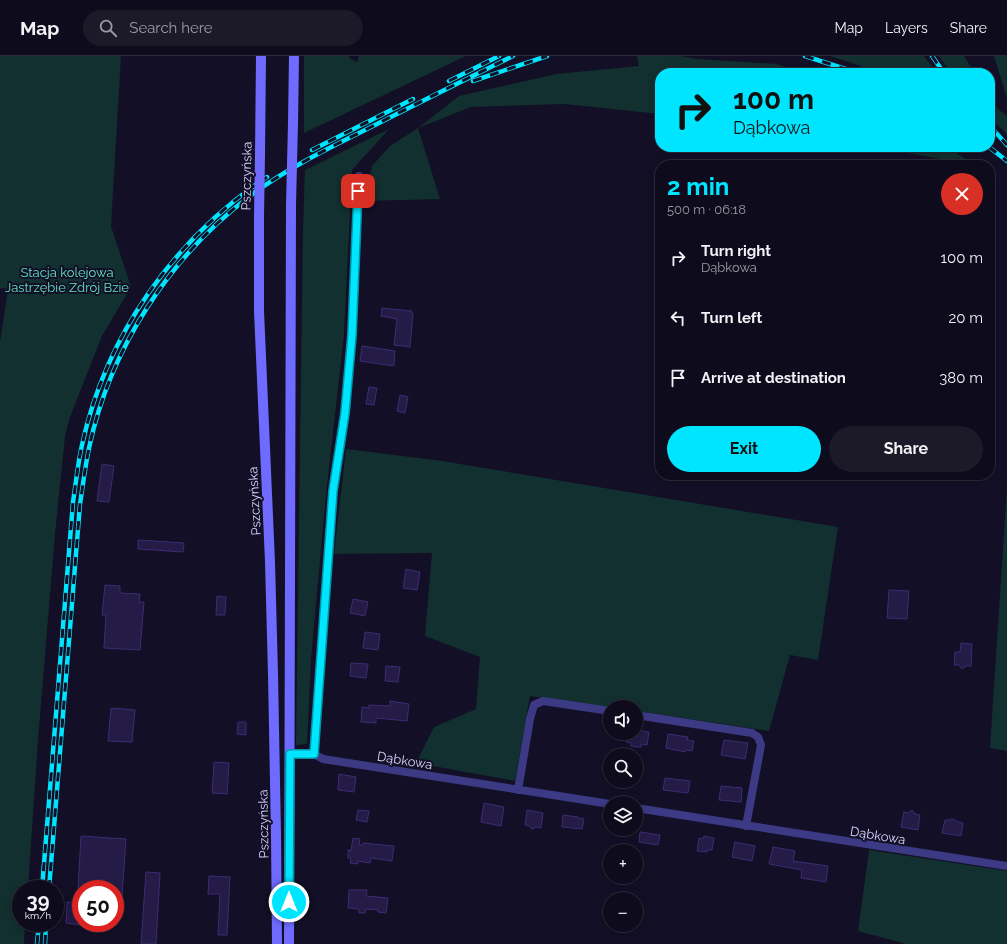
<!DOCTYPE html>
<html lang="en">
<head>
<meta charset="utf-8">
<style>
  body { margin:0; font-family:Raleway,sans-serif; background:#1c1929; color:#f1f3f6; height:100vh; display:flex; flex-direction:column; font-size:15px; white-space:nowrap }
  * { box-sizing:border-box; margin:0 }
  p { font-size:13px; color:#9b9ba3 }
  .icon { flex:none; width:22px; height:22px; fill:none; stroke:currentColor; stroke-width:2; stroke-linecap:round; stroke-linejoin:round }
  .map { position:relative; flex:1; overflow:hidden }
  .details { position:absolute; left:655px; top:104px; width:340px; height:320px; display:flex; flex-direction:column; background:#0e0b1c; border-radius:16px; box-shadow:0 2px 10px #0003,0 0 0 1px #2e2b3b }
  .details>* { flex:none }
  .top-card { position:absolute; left:655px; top:12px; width:340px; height:84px; border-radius:16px; box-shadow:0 2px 10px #0003,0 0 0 1px #2e2b3b; background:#00e5ff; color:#111; overflow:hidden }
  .controls { position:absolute; left:603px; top:644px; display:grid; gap:8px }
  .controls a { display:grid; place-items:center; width:40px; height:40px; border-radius:50%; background:#0e0b1c; box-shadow:0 2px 10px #0003,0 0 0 1px #2e2b3b; font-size:20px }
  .speed { position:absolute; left:12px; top:824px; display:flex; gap:8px; font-size:20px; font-weight:700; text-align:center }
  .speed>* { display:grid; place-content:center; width:52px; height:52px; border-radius:50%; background:#0e0b1c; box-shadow:0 2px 10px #0003,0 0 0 1px #2e2b3b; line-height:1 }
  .speed small { font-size:10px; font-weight:400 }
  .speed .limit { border:6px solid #d22; background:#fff; color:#111 }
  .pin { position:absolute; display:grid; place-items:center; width:34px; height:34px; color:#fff; margin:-17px; border-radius:8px; box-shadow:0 2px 6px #0006 }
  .me { position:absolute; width:44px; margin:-22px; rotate:0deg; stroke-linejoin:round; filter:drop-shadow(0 0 3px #0008) }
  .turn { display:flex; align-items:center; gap:14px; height:84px; padding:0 12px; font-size:18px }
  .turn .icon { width:52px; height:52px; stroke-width:2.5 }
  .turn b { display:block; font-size:28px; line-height:34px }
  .round { display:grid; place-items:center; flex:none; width:42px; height:42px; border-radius:21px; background:#1c1929 }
  .summary { display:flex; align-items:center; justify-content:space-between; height:68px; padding:0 12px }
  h1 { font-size:24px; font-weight:700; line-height:30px; color:#00e5ff }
  .button { display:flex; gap:8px; margin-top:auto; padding:8px 12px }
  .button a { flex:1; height:46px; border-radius:24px; background:#00e5ff; color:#111; font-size:16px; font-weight:700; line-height:46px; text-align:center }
  .button a+a { background:#1c1929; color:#f1f3f6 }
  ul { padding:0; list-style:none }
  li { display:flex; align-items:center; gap:12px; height:60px; padding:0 12px }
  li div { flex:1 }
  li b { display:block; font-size:15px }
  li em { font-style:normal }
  header { display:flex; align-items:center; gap:24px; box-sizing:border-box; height:56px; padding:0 20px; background:#0e0b1c; border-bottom:1px solid #2e2b3b }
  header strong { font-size:19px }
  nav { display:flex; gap:22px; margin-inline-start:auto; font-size:14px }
  .search { width:280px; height:36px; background:#1c1929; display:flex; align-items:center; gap:10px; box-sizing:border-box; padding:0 14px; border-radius:22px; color:#9b9ba3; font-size:15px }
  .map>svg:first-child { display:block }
</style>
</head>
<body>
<header>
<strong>Map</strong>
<div class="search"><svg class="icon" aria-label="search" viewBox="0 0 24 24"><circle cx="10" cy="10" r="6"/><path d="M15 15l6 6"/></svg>Search here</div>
<nav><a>Map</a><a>Layers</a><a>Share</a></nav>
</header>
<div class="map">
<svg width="1007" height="888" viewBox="0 0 1007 888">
  <rect width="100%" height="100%" fill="#130f26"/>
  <path fill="#12302f" d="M 0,0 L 121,0 L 111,170 L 131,231 L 102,280 L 70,361 L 65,380 L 55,478 L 38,684 L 28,833 L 21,833 L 21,867 L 25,867 L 24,888 L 0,888 L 0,286 L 8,233 L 0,232 Z
    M 304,0 L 350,0 L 349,2 L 357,6 L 359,0 L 466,0 L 304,77 Z
    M 637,0 L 680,0 L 697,3 L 777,8 L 802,17 L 660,17 L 660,58 L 564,48 L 471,51 L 418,72 L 440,143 L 365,145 L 372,110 L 390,90 L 418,72 L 459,40 L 556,18 L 639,10 Z
    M 830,0 L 924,0 L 937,17 L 877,17 L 858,9 Z
    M 939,0 L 964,0 L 975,17 L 951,17 Z
    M 994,0 L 1007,0 L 1007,42 Z
    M 990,40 L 998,53 L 1007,60 L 1007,78 L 990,62 Z
    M 389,73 L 352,114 L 344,278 L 326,439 L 311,603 L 307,688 L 296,689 L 303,172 L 305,114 Z
    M 875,91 L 947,91 L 975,109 L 973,109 Z
    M 346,393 L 442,405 L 838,471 L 818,604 L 790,599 L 769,675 L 636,655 L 636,651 L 610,652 L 530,640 L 515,725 L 416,707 L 434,671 L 476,653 L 480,601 L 425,580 L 432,497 L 334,498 Z
    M 1007,431 L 1007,695 L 990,692 Z
    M 869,794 L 1007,815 L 1007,888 L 906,888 L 858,875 Z"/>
  <path fill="#241b47" stroke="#3b2d73" d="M 382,252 L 412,255 L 412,258 L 413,258 L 410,291 L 394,289 L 397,263 L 381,260 Z
    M 362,290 L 395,295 L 394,310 L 360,305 Z
    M 369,331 L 377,332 L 374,349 L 366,348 Z
    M 400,339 L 408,341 L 405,357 L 397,355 Z
    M 102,408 L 114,410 L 109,446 L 97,445 Z
    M 138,484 L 184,487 L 183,496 L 138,493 Z
    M 406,513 L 420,516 L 417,534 L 403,532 Z
    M 105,529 L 120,530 L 120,537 L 140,538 L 139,546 L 144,546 L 140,594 L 104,592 L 106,559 L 102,559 Z
    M 889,534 L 909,535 L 907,563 L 887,562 Z
    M 217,540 L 226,541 L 225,559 L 216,559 Z
    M 353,543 L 368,546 L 365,560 L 350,557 Z
    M 365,576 L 380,578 L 378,594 L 363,592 Z
    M 961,587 L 972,588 L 971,597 L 972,597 L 971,610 L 966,610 L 962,613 L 959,609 L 954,609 L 955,596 L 960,596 Z
    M 351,607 L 368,608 L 366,622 L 350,620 Z
    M 386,610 L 400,611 L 398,626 L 385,625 Z
    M 390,645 L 409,648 L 407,665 L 376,662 L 376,667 L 361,666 L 362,651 L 369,652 L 369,649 L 390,650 Z
    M 111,652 L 135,654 L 132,686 L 108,685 Z
    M 238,666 L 246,666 L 246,679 L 237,678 Z
    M 636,674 L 649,676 L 647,689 L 641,688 L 641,691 L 636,691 L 631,690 L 631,687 L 626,686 L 628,677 L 636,677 Z
    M 668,678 L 688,681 L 687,684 L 694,685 L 692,695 L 686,694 L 685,696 L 666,692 Z
    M 724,684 L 748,687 L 745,703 L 721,699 Z
    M 214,706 L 229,707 L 227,738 L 212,737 Z
    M 339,718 L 356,721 L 354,736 L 338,734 Z
    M 665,722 L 690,725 L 688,737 L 663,734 Z
    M 721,730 L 742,732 L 741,746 L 719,744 Z
    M 484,747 L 504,751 L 501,770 L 481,766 Z
    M 358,754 L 369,755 L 367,766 L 356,764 Z
    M 527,754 L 543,757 L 541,772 L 536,771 L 532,773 L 529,770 L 525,769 Z
    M 912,754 L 915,758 L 920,759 L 918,774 L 901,771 L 904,756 L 908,757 Z
    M 563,759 L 578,761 L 578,762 L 584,763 L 582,773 L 562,771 Z
    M 951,763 L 954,763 L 956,765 L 963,767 L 961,780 L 942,777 L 945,764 L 949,764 Z
    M 640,776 L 660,779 L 658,789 L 639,786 Z
    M 81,780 L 126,783 L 121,854 L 115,853 L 115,833 L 78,833 Z
    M 704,780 L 714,782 L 712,794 L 707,794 L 707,796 L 697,795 L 699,782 L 703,783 Z
    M 353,782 L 360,783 L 359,789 L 363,789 L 363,787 L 394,790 L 392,805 L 371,802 L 370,807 L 358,805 L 358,808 L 350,807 L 351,802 L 348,802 L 348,794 L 351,795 Z
    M 735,786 L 755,790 L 752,805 L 732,801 Z
    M 773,791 L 795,795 L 793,805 L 828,810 L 826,826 L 801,822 L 802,814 L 769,808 Z
    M 146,816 L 160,817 L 156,888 L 141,888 Z
    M 209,820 L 230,821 L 227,879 L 218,879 L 220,838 L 208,838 Z
    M 349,834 L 367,834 L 366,840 L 388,842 L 386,857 L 378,856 L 378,854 L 366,853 L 365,857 L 359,857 L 359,853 L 348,852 Z
    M 67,846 L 81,847 L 81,869 L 66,867 Z"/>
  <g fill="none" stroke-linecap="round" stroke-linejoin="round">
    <path stroke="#3d3a85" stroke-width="8" d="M 636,659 L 752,677 L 758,681 L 761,689 L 746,770
      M 290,698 L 314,698 L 323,703 L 610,748
      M 314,698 L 333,435 L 345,357 L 352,279 L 359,120
      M 518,734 L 530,663 L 534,649 L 543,645 L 610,655
      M 636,752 L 1007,810"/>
    <path stroke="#6f6bff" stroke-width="10" d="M 293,67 L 294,0
      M 260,98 L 261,0
      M 259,161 L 259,255 L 270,506 L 273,618 L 276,779 L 277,888
      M 289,888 L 291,149"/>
    <defs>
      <path id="rail" d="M 805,0 L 858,17
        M 932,0 L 944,17
        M 449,25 L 499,0
        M 473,25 L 547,0
        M 990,70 L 1007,89
        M 989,91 L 1007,105
        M 312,94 L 413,43
        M 42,833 L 73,446 C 76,426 78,407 82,389 C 106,279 174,183 267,121
        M 49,833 L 80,448 C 83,429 85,411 89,392 C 110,293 169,201 250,140 C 286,113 327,93 367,73 C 416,48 464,24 513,0
        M 37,888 L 39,867
        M 45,888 L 46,867"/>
    </defs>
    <use href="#rail" stroke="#00e5ff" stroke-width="4.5"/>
    <use href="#rail" stroke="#130f26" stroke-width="3" stroke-dasharray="9" stroke-linecap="butt"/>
    <path stroke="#6f6bff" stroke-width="10" d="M 291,149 L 293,67
      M 259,161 L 260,98"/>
  </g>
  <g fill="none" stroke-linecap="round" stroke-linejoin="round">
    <defs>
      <path id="route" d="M 289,846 L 290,698 L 314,698 L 333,435 L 345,357 L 352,279 L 358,135"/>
    </defs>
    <use href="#route" stroke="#0095a6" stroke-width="10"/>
    <use href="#route" stroke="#00e5ff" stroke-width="7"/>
  </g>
  <g text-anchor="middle" stroke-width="4" stroke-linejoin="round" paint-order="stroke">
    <g font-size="13" fill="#d9d4ff" stroke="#130f26">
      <text transform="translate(246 120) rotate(-89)" y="5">Pszczyńska</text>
      <text transform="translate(254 445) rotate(-93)" y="5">Pszczyńska</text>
      <text transform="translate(405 704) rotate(9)" y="5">Dąbkowa</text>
      <text transform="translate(263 768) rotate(-91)" y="5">Pszczyńska</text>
      <text transform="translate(878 779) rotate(9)" y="5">Dąbkowa</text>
    </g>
    <g font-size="13" fill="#5fe0c0" stroke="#130f26">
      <text x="67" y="221">Stacja kolejowa<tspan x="67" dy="15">Jastrzębie Zdrój Bzie</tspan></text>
    </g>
  </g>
</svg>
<div class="controls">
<a><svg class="icon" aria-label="sound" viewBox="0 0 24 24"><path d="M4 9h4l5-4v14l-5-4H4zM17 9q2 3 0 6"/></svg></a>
<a><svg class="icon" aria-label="search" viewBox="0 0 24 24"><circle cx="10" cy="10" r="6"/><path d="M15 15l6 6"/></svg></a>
<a><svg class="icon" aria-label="layers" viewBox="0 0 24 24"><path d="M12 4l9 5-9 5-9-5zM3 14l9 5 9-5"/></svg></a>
<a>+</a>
<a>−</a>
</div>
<div class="speed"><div>39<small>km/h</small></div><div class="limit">50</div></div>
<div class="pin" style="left:358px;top:135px;background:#d93025"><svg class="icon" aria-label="arrive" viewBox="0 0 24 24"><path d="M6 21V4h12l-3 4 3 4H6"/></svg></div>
<svg class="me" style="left:289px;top:846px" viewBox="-20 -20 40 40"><circle r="17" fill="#00e5ff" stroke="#fff" stroke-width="3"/><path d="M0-11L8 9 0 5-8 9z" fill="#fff"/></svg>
<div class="top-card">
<div class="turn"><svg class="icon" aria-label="right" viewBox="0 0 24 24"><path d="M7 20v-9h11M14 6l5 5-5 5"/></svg><div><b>100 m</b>Dąbkowa</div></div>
</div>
<section class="details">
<div class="summary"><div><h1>2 min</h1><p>500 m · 06:18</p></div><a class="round" style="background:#d93025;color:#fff"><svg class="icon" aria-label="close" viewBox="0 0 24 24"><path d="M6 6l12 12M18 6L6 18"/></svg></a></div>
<ul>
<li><svg class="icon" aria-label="right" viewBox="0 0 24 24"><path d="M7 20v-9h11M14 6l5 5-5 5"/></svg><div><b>Turn right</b><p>Dąbkowa</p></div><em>100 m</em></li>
<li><svg class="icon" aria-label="left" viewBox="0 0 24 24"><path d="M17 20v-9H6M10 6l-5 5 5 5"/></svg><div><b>Turn left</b></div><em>20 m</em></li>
<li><svg class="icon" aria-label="arrive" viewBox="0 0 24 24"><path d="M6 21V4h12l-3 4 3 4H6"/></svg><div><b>Arrive at destination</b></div><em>380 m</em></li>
</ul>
<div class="button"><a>Exit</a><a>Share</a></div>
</section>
</div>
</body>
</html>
